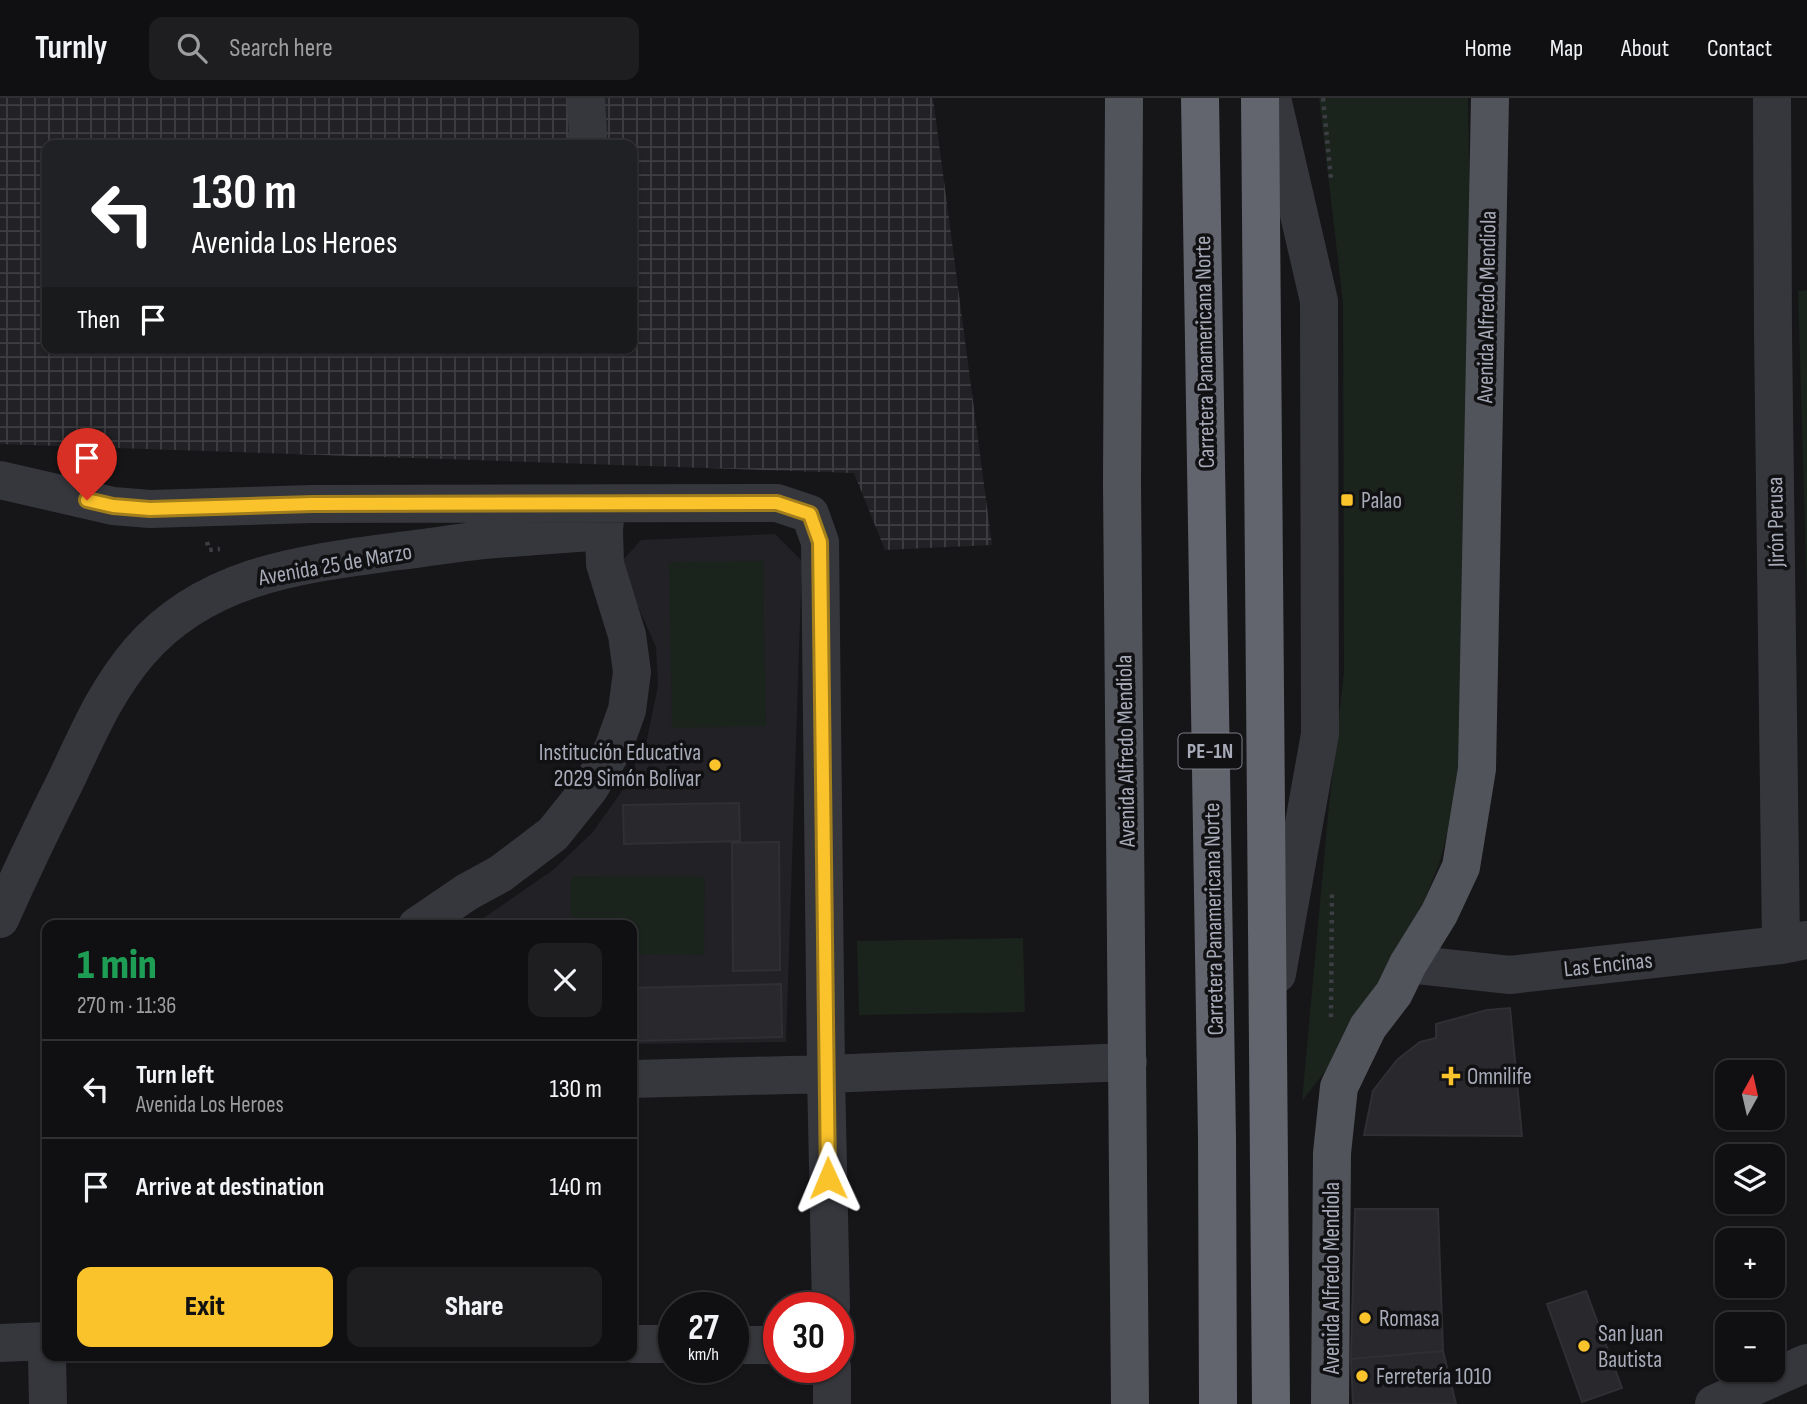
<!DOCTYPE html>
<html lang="en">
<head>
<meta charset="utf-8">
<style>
  body { margin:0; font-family:"Sofia Sans Condensed",sans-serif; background:#1e1e20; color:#f1f3f6; height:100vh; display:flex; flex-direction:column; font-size:26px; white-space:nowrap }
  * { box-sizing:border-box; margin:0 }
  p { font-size:23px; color:#9c9d9f }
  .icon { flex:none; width:38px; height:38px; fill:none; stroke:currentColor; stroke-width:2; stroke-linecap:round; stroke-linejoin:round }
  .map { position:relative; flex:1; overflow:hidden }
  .side { position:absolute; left:42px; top:822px; width:595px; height:441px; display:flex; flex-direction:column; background:#101012; border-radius:14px; box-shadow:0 2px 5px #0004,0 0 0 2px #303032 }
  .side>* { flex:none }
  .hud { position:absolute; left:42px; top:42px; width:595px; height:214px; border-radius:14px; box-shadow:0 2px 5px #0004,0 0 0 2px #303032; background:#202124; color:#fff; overflow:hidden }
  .needle { width:46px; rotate:8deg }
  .controls { position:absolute; left:1715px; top:962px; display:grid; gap:14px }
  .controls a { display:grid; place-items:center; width:70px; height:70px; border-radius:14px; background:#101012; box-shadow:0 2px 5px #0004,0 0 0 2px #303032; font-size:35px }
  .speed { position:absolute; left:658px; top:1194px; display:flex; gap:14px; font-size:35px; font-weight:700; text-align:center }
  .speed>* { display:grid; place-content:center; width:91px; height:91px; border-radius:50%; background:#101012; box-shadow:0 2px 5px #0004,0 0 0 2px #303032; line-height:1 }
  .speed small { font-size:18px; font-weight:400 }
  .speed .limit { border:10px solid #d22; background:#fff; color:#111 }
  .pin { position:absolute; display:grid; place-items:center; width:60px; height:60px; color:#fff; margin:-72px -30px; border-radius:50% 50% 50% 0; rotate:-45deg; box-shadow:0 0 7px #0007 }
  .pin .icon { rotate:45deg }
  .me { position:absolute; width:77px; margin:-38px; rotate:359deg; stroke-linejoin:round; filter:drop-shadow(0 0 5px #0008) }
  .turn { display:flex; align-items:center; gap:24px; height:147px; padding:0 35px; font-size:32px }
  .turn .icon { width:91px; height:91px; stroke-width:2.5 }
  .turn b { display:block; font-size:49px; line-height:60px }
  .then { display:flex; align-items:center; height:66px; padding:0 35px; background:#0003; gap:14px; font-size:26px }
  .round { display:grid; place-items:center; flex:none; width:74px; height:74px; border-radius:14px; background:#1e1e20 }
  .summary { display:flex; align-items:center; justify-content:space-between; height:119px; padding:0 35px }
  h1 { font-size:42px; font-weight:800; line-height:52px; color:#1e9e55 }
  .cta { display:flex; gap:14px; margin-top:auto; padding:14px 35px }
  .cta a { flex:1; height:80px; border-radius:14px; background:#fac22b; color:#111; font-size:28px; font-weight:800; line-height:80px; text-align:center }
  .cta a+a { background:#1e1e20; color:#f1f3f6 }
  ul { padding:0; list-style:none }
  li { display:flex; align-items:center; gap:21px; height:98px; padding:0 35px; border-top:2px solid #303032 }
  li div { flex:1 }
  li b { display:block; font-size:26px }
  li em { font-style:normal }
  header { display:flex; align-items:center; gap:42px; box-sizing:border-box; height:98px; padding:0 35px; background:#101012; border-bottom:2px solid #303032 }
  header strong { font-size:33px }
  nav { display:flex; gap:38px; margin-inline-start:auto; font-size:24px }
  .search { width:490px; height:63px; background:#1e1e20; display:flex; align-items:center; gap:18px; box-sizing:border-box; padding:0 24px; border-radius:14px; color:#9c9d9f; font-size:26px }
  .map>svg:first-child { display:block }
</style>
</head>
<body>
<header>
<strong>Turnly</strong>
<div class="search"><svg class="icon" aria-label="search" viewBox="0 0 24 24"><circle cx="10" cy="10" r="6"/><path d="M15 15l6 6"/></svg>Search here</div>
<nav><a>Home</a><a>Map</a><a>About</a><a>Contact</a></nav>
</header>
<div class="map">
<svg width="1807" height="1306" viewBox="0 0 1807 1306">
  <defs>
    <pattern id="industrial-grid" width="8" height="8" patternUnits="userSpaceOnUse" patternTransform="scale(1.75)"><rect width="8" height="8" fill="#222125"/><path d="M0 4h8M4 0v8" fill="none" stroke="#3f3f43"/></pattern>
  </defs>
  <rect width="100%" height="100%" fill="#161518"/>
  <path fill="#222125" d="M 775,436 L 802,463 L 786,944 L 632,946 L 632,828 L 472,828 L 553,772 L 592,735 L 622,693 L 647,641 L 658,588 L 656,549 L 636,504 L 622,463 L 641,442 Z"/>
  <path fill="url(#industrial-grid)" fill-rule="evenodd" d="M 0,0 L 933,0 L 992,447 L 885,452 L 854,375 L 0,346 ZM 47,47 L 632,47 L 632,250 L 47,250 Z"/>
  <path fill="#1b231d" d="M 1319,0 L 1468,0 L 1476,520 L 1453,715 L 1439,766 L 1416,823 L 1325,974 L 1302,1003 L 1328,717 L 1344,574 L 1343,205 Z
    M 1807,192 L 1807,499 L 1798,193 Z
    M 763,463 L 766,628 L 672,630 L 669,464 Z
    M 571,778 L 705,779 L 704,857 L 632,856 L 632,828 L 571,828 Z
    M 1023,840 L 1025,914 L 859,917 L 857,843 Z"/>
  <path fill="#29282c" stroke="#302f34" stroke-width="2" d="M 739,705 L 740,743 L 624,746 L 623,707 Z
    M 779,744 L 780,872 L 733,873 L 732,745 Z
    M 781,886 L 782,939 L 632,943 L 632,890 Z
    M 1510,910 L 1522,1038 L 1364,1037 L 1373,993 L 1397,962 L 1420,944 L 1436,940 L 1436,926 L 1487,912 Z
    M 1355,1111 L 1438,1111 L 1443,1253 L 1351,1261 Z
    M 1586,1193 L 1622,1290 L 1582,1304 L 1547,1206 Z
    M 1443,1253 L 1456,1306 L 1353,1306 L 1351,1261 Z"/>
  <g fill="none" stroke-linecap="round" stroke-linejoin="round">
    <path stroke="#3c3e44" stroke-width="4.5" stroke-dasharray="3.5 5" stroke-linecap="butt" d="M 1323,0 L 1331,81
      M 207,444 L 209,452 L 220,451
      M 1331,919 L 1332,792"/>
    <path stroke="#36373d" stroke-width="38" d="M 1272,0 L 1319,203 L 1320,636 L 1277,876
      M 1772,0 L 1773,235 L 1781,847
      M 585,47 L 588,37 L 586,0
      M 0,382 L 113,408 L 150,411 L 313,406 L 777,405 L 810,416 L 820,444 L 826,976 L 831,1209
      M 0,821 C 21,774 43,728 66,682 C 88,636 105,594 139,554 C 206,476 303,466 399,453 C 427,450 455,445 483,442 C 523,439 564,436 604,433
      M 417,828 L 467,794 L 500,776 L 553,736 L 589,691 L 613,651 L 627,612 L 632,574 L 627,537 L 605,466 L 604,433 L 606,407
      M 1408,866 L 1510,877 L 1781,847 L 1806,842
      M 632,981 L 826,976 L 1128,964
      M 0,1245 L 47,1243
      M 632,1246 L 674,1246
      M 733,1247 L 779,1247
      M 47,1258 L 48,1306
      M 832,1269 L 832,1306
      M 1714,1306 L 1807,1265"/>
    <path stroke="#52545c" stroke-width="38" d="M 1124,0 L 1122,386 L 1130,1306
      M 1330,1306 L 1332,1055 L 1339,989 L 1368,929 L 1394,895 L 1408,866 L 1439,816 L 1461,769 L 1477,671 L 1490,0"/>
    <path stroke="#62656e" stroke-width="38" d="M 1200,0 L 1217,1039 L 1218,1306
      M 1260,0 L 1271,1306"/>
  </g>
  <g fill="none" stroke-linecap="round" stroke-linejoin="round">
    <defs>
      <path id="route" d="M 87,402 L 113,408 L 150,411 L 313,406 L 777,405 L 810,416 L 820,444 L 828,1080"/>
    </defs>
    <use href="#route" stroke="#a27e1c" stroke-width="18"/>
    <use href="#route" stroke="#fac22b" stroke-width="12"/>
  </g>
  <g fill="#fac22b" stroke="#111013" stroke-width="2.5">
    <rect x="1340" y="395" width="14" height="14" rx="3.5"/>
    <circle cx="715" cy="667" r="7"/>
    <path d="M1447.5 967.5h7v7h7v7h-7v7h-7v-7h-7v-7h7z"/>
    <circle cx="1365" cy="1220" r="7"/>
    <circle cx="1584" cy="1248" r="7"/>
    <circle cx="1362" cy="1278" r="7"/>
  </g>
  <g text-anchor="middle" stroke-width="7" stroke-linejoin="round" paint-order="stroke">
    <rect fill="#111013" stroke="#7a7c86" stroke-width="2" x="1178.5" y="635.5" width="63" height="35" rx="5"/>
    <g font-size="21" font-weight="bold" fill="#a7abb8">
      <text x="1210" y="660">PE-1N</text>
    </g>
    <g font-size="23" fill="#a7abb8" stroke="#111013">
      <text transform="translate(1486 209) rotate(-89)" y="8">Avenida Alfredo Mendiola</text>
      <text transform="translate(1204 254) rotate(-91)" y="8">Carretera Panamericana Norte</text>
      <text transform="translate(1775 424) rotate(-91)" y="8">Jirón Perusa</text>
      <text transform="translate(335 466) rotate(-10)" y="8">Avenida 25 de Marzo</text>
      <text transform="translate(1125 653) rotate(-91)" y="8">Avenida Alfredo Mendiola</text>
      <text transform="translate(1213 821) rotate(-91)" y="8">Carretera Panamericana Norte</text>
      <text transform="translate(1608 866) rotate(-6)" y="8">Las Encinas</text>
      <text transform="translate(1331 1180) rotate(-90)" y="8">Avenida Alfredo Mendiola</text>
    </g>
    <g font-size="23" fill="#a7abb8" stroke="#111013" text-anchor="start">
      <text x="1361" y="410">Palao</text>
      <text x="701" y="662" text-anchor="end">Institución Educativa<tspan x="701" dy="26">2029 Simón Bolívar</tspan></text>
      <text x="1467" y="986">Omnilife</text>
      <text x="1379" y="1228">Romasa</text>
      <text x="1598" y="1243">San Juan<tspan x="1598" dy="26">Bautista</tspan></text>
      <text x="1376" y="1286">Ferretería 1010</text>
    </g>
  </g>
</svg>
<div class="controls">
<a><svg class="needle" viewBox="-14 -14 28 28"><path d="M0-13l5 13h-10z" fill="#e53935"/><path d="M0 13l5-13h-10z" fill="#9c9d9f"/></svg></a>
<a><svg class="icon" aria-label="layers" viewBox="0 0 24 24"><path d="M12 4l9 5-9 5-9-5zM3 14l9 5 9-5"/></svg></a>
<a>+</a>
<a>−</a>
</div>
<div class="speed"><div>27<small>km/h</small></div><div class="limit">30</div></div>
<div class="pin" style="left:87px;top:402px;background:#d93025"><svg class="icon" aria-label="arrive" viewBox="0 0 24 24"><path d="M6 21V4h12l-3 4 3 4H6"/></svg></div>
<svg class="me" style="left:828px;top:1080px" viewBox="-20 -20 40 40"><path d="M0-17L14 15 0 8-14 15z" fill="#fac22b" stroke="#fff" stroke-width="4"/></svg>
<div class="hud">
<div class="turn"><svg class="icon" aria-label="left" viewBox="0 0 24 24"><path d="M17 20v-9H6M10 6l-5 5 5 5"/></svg><div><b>130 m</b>Avenida Los Heroes</div></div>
<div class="then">Then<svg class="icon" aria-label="arrive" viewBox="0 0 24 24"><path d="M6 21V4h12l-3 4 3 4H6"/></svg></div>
</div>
<section class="side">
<div class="summary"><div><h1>1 min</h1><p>270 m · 11:36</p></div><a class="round"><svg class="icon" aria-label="close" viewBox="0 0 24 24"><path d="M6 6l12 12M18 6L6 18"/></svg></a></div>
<ul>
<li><svg class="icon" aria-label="left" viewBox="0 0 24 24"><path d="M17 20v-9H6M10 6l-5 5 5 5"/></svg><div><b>Turn left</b><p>Avenida Los Heroes</p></div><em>130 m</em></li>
<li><svg class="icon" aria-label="arrive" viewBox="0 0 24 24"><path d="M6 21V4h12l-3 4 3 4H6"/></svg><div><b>Arrive at destination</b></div><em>140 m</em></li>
</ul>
<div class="cta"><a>Exit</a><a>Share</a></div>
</section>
</div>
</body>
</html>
